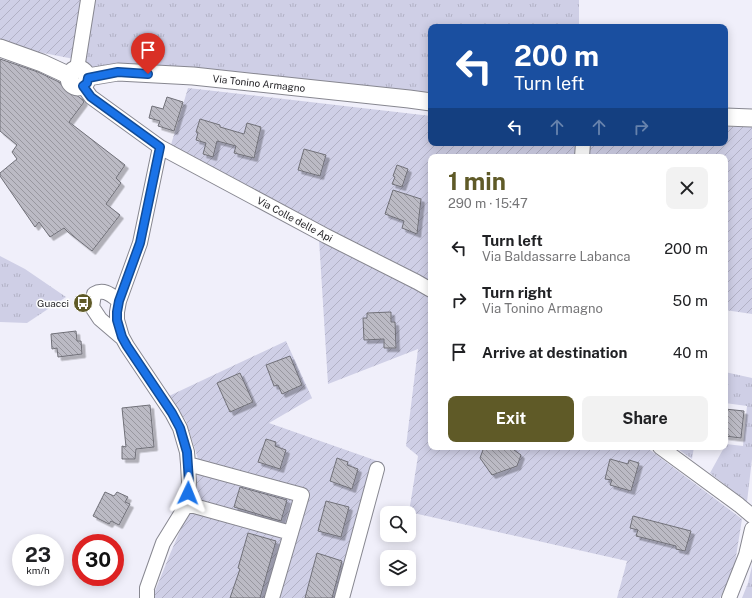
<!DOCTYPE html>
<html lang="en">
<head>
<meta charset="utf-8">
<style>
  body { margin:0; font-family:"Public Sans",sans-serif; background:#f2f2f2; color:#202124; height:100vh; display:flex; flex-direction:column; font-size:15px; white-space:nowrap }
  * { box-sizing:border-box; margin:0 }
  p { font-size:13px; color:#757577 }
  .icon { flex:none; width:22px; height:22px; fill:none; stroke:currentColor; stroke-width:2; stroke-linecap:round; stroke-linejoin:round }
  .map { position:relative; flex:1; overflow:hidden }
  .drawer { position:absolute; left:428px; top:154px; width:300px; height:296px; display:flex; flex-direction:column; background:#fff; border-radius:8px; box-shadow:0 2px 10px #0003 }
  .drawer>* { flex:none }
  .banner { position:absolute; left:428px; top:24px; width:300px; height:122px; border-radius:8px; box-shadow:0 2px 10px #0003; background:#1a4fa0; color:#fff; overflow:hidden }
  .tools { position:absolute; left:380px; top:506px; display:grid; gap:8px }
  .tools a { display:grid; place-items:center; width:36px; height:36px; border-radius:8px; background:#fff; box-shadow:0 2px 10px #0003; font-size:20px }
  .speed { position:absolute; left:12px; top:534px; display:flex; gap:8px; font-size:20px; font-weight:700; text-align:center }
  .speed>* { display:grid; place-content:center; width:52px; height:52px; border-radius:50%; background:#fff; box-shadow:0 2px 10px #0003; line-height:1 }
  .speed small { font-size:10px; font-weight:400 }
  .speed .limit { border:6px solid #d22; background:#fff; color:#111 }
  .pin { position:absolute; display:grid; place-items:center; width:34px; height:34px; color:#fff; margin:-41px -17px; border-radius:50% 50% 50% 0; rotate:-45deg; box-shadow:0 0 4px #0007 }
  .pin .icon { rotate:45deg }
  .me { position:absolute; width:44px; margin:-22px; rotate:2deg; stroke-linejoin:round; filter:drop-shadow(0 0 3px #0008) }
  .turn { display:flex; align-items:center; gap:14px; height:84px; padding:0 20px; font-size:18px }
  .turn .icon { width:52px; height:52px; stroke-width:2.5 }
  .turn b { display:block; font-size:28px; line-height:34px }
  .lanes { display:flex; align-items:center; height:38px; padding:0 20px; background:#0003; justify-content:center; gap:20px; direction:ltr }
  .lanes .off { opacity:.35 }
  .round { display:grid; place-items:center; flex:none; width:42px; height:42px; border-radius:8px; background:#f2f2f2 }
  .summary { display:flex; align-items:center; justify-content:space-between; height:68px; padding:0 20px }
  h1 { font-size:24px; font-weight:700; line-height:30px; color:#5f5a27 }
  .cta { display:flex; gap:8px; margin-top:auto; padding:8px 20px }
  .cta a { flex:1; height:46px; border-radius:8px; background:#5f5a27; color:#fff; font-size:16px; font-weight:700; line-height:46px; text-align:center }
  .cta a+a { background:#f2f2f2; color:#202124 }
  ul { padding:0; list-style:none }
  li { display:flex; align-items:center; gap:12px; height:52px; padding:0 20px }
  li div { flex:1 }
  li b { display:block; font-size:15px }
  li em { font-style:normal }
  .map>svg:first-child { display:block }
</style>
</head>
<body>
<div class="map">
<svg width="752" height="598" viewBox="0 0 752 598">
  <defs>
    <pattern id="grass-tufts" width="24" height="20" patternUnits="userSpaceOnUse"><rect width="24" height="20" fill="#cfcfe6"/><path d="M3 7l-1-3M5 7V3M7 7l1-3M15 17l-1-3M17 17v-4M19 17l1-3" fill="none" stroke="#b2b1c5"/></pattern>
    <pattern id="garden-furrows" width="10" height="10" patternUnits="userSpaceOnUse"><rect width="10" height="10" fill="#cfcfe6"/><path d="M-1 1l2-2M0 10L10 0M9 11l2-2" fill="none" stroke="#b2b1c5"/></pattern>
    <pattern id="building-back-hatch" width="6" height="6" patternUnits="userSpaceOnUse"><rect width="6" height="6" fill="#bbbac4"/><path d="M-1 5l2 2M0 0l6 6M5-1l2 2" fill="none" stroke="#98979f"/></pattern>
    <filter id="shadow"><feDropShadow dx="3.5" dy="3.5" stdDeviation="0" flood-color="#0004"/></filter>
  </defs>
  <rect width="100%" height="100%" fill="#f0effa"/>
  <path fill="url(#grass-tufts)" d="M 93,0 L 579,0 L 579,27 L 431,27 L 431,96 L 92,69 L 83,64 Z
    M 0,256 L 25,269 L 66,297 L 27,323 L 0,322 Z
    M 725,372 L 752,378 L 752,459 L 747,502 L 710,473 L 726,444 L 743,446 L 747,406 L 725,403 Z
    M 675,447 L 694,447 L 692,459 Z
    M 752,566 L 752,598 L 742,598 L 748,583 Z"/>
  <path fill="url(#garden-furrows)" d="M 0,0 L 85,0 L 74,59 L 28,50 L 0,39 Z
    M 188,88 L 431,116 L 431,143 L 725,143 L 725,127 L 752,127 L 752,314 L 725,310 L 725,157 L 431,157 L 431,285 L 170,148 Z
    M 319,239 L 416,288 L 431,298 L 431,447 L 646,447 L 742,519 L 734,569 L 720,598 L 617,598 L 627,561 L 409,512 L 418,456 L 406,446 L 418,349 L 328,384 Z
    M 286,341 L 312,398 L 269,423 L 383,463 L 347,598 L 155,598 L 155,591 L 170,554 L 194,499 L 199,462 L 186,421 L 169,396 Z"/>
  <path fill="url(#building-back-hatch)" stroke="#707078" filter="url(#shadow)" d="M 0,59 L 38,72 L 59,82 L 83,100 L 84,102 L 69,122 L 125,165 L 116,178 L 121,183 L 106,204 L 120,215 L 92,251 L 68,232 L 64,228 L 50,237 L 39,222 L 35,227 L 0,176 L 0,173 L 17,159 L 12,152 L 17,145 L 0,131 Z
    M 167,97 L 183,102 L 174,131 L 158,126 L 160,121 L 149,118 L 152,106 L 163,109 Z
    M 200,119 L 220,125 L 220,127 L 244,134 L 247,123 L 261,127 L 254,158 L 234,153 L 236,146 L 217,141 L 213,157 L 203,154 L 206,143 L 196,140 L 198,133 L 196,132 Z
    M 304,149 L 326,155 L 320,176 L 298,170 Z
    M 397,165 L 408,169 L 402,187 L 392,184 L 395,177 L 393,176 Z
    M 393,190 L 421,199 L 417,234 L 402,228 L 404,221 L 385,214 Z
    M 391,312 L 391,322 L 395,322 L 396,348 L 384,348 L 384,339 L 364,340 L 363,318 L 367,318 L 367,313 Z
    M 76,331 L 77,341 L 81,341 L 82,354 L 58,357 L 57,348 L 52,349 L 51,334 Z
    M 290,356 L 302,385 L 282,394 L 278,385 L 274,386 L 266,365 Z
    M 240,373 L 253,402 L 230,412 L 217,383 Z
    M 150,405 L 154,447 L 136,449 L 135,459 L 122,459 L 122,446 L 126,447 L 122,408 Z
    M 725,409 L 744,411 L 741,438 L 725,436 Z
    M 266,439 L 276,442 L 275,446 L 286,450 L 280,469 L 258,462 Z
    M 484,447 L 513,447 L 514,450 L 521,455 L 517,466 L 492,475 L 480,458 Z
    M 337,458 L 348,462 L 347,465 L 358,469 L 352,489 L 330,481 Z
    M 610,459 L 628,464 L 629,460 L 639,463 L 631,491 L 610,485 L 612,480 L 605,479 Z
    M 240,487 L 287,500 L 281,521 L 234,507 Z
    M 105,492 L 114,496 L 117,492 L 128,497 L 125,502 L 130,504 L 119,525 L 111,521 L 109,524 L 93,516 Z
    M 326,501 L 349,507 L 341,537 L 318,531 Z
    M 633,516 L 691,531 L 685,551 L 676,549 L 676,546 L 636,536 L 638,530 L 630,528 Z
    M 248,533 L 276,541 L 260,598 L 230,598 L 240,569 L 238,568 Z
    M 317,553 L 342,561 L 332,598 L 305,598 Z"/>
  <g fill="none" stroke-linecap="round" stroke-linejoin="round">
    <defs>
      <path id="minor" d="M 77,69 L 88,0
        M 83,86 L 91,97 L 160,147 L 140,243 L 119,301 L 117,312 L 117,320 L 122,337 L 127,346 L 172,413 L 180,428 L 187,452 L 188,464 L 189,482 L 187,504 L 163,543 L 147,588 L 147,598
        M 160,147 L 326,236 L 417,282 L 431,290
        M 582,157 L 583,143
        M 119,301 C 111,295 104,288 94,294 L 92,307 L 100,319 L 121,337
        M 660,447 L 739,505 L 752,516
        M 188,464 L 302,495 L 272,598
        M 187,504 L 291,533
        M 342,598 L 377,469
        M 729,598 L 746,555 L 752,529"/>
      <path id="tertiary" d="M 0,48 L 42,63 L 70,76
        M69 78a9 9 0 1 1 18 0a9 9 0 1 1-18 0Z
        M 88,77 L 118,72 L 193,76 L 409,99 L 431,102
        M 725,117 L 752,118"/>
    </defs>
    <use href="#minor" stroke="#878790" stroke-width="16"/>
    <use href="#tertiary" stroke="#878790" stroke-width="19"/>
    <use href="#minor" stroke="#fff" stroke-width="14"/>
    <use href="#tertiary" stroke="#fff" stroke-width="17"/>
  </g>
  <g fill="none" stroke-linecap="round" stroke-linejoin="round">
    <defs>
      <path id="route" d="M 148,74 L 118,72 L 88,78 L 87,83 L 83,86 L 91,97 L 160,147 L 140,243 L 119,301 L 117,312 L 117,320 L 122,337 L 127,346 L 172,413 L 180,428 L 187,452 L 189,482 L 188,493"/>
    </defs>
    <use href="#route" stroke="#114b97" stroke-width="10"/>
    <use href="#route" stroke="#1a73e8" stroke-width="7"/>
  </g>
  <defs>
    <symbol id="bus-disc" viewBox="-11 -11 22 22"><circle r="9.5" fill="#5f5a27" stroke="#fefefe"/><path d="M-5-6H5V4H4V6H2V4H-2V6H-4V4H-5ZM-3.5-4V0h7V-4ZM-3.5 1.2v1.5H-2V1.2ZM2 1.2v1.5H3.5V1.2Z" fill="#fff"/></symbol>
  </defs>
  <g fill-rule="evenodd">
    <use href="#bus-disc" x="72" y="292" width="22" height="22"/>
  </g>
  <g text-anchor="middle" stroke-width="3" stroke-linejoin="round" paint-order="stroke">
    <g font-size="10" fill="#242327" stroke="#fefefe">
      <text transform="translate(259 83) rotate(6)" y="4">Via Tonino Armagno</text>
      <text transform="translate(295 219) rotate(28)" y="4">Via Colle delle Api</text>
    </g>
    <g font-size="10" fill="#242327" stroke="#fefefe" text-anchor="end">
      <text x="69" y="307">Guacci</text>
    </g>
  </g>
</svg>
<div class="tools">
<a><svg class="icon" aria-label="search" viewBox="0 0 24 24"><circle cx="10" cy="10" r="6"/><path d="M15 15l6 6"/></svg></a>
<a><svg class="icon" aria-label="layers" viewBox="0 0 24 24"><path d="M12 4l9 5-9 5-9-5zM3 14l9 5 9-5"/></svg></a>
</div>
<div class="speed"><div>23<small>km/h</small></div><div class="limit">30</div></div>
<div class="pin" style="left:148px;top:74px;background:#d93025"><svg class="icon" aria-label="arrive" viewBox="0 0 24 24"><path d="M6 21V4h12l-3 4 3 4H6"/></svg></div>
<svg class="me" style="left:188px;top:493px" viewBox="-20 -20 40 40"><path d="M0-17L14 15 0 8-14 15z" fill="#1a73e8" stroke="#fff" stroke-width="4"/></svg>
<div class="banner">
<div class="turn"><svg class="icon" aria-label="left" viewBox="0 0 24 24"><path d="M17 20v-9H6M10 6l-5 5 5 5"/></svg><div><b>200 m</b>Turn left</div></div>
<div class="lanes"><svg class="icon" aria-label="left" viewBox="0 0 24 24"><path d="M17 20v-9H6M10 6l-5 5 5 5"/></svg><svg class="icon off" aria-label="ahead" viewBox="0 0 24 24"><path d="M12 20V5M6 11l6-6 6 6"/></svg><svg class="icon off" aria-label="ahead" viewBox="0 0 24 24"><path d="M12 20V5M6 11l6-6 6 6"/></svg><svg class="icon off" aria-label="right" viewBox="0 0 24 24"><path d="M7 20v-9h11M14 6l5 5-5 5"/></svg></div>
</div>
<section class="drawer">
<div class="summary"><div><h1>1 min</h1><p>290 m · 15:47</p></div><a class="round"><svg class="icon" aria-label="close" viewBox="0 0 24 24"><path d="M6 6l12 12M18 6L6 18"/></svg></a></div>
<ul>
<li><svg class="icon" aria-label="left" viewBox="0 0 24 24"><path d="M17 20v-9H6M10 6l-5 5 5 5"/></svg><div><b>Turn left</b><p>Via Baldassarre Labanca</p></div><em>200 m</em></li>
<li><svg class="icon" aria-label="right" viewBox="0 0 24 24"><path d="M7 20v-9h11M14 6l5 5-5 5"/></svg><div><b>Turn right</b><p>Via Tonino Armagno</p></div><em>50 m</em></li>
<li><svg class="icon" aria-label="arrive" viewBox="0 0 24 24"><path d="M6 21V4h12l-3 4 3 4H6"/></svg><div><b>Arrive at destination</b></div><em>40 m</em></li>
</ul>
<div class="cta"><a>Exit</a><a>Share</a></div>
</section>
</div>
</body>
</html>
